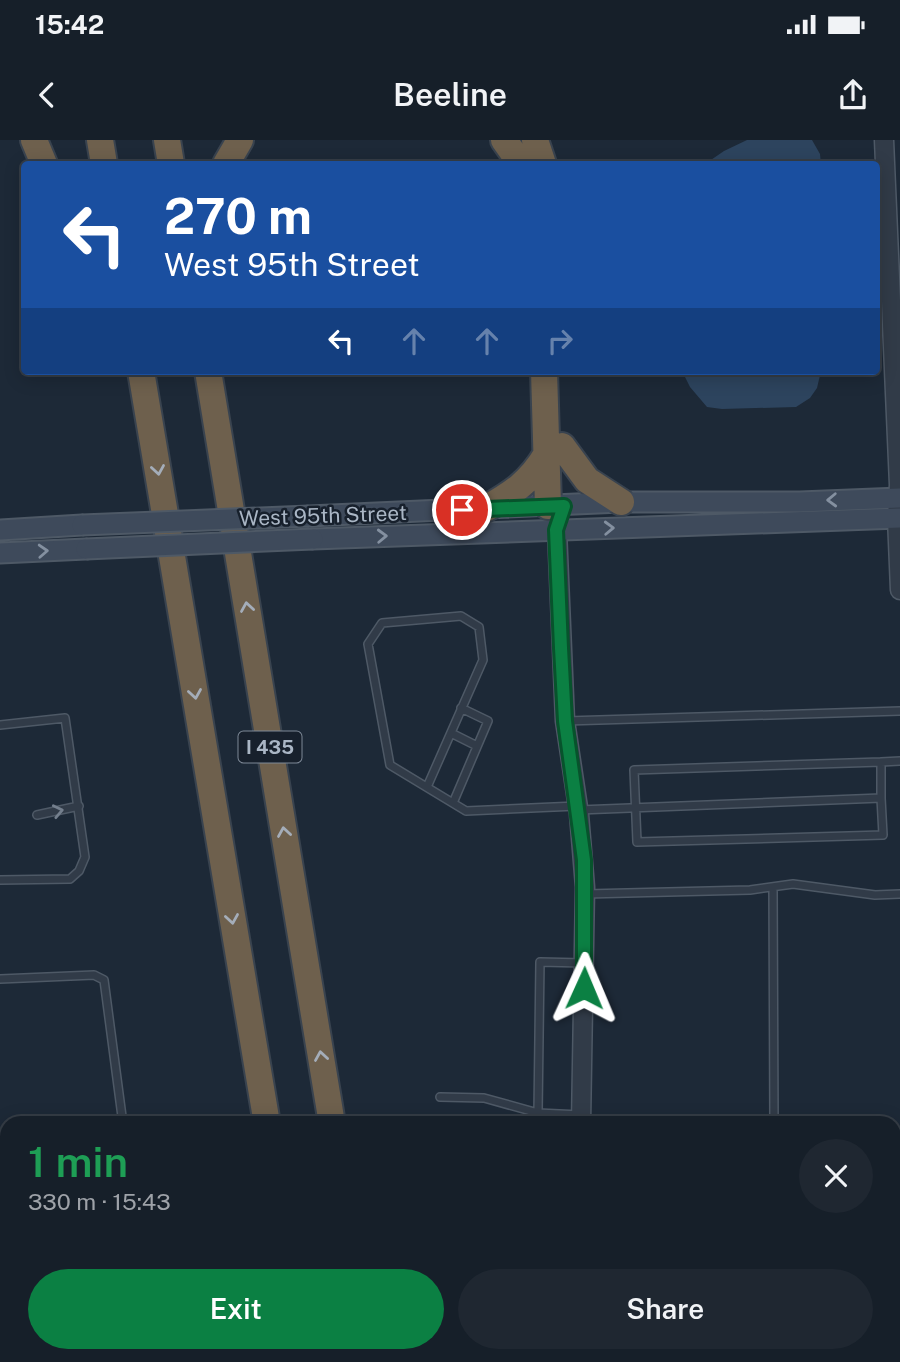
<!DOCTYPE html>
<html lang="en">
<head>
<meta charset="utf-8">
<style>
  body { margin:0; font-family:"Public Sans",sans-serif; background:#1f2731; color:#f1f3f6; height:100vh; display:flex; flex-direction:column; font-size:26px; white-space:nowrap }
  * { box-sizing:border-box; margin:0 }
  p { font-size:23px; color:#9ea2a8 }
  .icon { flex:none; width:38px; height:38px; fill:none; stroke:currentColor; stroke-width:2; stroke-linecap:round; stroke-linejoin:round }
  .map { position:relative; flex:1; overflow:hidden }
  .details { position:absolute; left:0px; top:976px; width:901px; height:247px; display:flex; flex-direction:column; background:#161f29; border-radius:21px 21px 0 0; box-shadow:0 4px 18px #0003,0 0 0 2px #353d46 }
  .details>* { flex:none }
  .banner { position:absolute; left:21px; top:21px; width:859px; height:214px; border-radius:7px; box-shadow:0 4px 18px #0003,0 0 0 2px #353d46; background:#1a4fa0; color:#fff; overflow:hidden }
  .pin { position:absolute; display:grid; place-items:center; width:60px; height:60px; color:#fff; margin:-30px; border:4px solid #fff; border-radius:50%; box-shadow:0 2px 7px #0007 }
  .me { position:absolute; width:77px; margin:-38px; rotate:1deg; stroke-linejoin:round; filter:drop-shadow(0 0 5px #0008) }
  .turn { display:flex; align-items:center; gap:24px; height:147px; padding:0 28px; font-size:32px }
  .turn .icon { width:91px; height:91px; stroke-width:2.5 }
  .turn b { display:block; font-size:49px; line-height:60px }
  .lanes { display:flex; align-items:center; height:66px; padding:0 28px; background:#0003; justify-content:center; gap:35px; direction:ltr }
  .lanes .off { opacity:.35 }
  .round { display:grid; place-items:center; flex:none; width:74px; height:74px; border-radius:37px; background:#1f2731 }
  .headline { display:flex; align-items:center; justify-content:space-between; height:119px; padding:0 28px }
  h1 { font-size:42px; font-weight:600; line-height:52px; color:#1e9e55 }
  .action { display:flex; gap:14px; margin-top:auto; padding:14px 28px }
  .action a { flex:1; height:80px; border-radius:42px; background:#0b8043; color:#fff; font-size:28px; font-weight:600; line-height:80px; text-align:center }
  .action a+a { background:#1f2731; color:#f1f3f6 }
  .status { display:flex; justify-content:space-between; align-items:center; height:49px; padding:0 35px; background:#161f29; direction:ltr }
  .status svg { height:19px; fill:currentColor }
  header { display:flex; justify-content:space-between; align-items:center; height:91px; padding:0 28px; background:#161f29; font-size:32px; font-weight:600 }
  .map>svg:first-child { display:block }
</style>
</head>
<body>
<div class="status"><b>15:42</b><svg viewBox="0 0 49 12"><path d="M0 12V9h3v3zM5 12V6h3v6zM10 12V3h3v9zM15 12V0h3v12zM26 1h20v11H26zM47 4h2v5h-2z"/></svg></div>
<header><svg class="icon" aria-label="back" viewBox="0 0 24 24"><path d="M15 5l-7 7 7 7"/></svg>Beeline<svg class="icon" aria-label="share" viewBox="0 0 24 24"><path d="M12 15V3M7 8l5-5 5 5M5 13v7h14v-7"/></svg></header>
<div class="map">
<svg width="900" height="1222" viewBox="0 0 900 1222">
  <rect width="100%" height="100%" fill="#1d2937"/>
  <path fill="#2d445e" d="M 747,0 L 812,0 L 820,14 L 821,24 L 705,24 L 724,11 Z
    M 682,231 L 821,231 L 817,248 L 810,258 L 796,267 L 722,269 L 707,267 L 690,247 Z"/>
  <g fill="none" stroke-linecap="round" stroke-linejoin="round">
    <defs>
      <path id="service" d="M 566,581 L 900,571
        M 0,585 L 65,578 L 85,717 L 79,731 L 70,739 L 0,740
        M 451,593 L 477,606
        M 881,622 L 900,621
        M 427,647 L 483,520 L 479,487 L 461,476 L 382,483 L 368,504 L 390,625 L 466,671 L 577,666
        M 453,663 L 488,581 L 461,568
        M 579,670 L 881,658 L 881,622 L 634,630 L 637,702 L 883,695 L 881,658
        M 37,675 L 79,666
        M 773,747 L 774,984
        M 586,754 L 750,750 L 793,744 L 875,755 L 900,754
        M 0,839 L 94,835 L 104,840 L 123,984
        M 440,957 L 484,958 L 538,973 L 537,984
        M 581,975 L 538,973 L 540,822 L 584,823
        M 0,1092 L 7,1092
        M 151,1216 L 152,1222
        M 490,1216 L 491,1222
        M 581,1216 L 582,1222
        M 659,1216 L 659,1222
        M 19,1222 L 20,1216"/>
      <path id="minor" d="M 894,1063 L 900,1063"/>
      <path id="tertiary" d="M 884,0 L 899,345 L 897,378 L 900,450
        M 557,390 L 565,581 L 579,674 L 585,747 L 581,984
        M 614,1216 L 615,1222"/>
      <path id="secondary" d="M 309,376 L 621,362 L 800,362 L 900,358
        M 0,390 L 82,385
        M 313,399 L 900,378
        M 0,413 L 86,409"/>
      <path id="motorway" d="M 34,0 L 44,24
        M 100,0 L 104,24
        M 167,0 L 171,24
        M 504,0 L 521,24
        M 535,0 L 543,24
        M 226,24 L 240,0
        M 141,231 L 267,984
        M 208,231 L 332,984
        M 544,231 L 548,366
        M 562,306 L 587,340 L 621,362
        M 485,369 C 513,353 530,342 546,315
        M 305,1216 L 306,1222
        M 373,1216 L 374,1222"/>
    </defs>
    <use href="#service" stroke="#4e5966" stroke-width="10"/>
    <use href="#minor" stroke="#4e5966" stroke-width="18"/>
    <use href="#tertiary" stroke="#4e5966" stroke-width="21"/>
    <use href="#secondary" stroke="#4e5966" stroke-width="23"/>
    <use href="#motorway" stroke="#39434f" stroke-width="30"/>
    <use href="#service" stroke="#313b48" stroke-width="7"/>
    <use href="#minor" stroke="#313b48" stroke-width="14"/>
    <use href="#tertiary" stroke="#313b48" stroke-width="18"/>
    <use href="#secondary" stroke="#3e4a5b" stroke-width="19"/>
    <use href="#motorway" stroke="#6e604d" stroke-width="26"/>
    <defs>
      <path id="secondary-bridge" d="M 82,385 L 309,376
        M 86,409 L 313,399"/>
    </defs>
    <use href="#secondary-bridge" stroke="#4e5966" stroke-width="23" stroke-linecap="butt"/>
    <use href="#secondary-bridge" stroke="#3e4a5b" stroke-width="19"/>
  </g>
  <defs><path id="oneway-chevron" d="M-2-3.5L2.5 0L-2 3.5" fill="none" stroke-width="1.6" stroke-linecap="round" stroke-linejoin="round" transform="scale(1.75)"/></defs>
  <g stroke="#a4adb9">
    <use href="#oneway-chevron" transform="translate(158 330) rotate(81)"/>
    <use href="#oneway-chevron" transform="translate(247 467) rotate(-99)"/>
    <use href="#oneway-chevron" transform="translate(195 554) rotate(81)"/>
    <use href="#oneway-chevron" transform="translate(284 692) rotate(-99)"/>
    <use href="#oneway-chevron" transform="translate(232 779) rotate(81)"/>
    <use href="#oneway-chevron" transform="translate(321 916) rotate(-99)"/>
  </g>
  <g stroke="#8490a0">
    <use href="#oneway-chevron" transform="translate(832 360) rotate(178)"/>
    <use href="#oneway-chevron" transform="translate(609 388) rotate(-2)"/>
    <use href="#oneway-chevron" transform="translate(382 396) rotate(-2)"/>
    <use href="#oneway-chevron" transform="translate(43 411) rotate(-3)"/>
  </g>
  <use stroke="#747f8d" href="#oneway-chevron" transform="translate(58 671) rotate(-12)"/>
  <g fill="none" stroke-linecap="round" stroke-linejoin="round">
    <defs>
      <path id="route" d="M 462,370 L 564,366 L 556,390 L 561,508 L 565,581 L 584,720 L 584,848"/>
    </defs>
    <use href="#route" stroke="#07532c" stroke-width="18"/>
    <use href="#route" stroke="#0b8043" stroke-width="12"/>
  </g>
  <g text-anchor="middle" stroke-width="5" stroke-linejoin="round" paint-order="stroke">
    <rect fill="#17202c" stroke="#7e8997" stroke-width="2" x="238.5" y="591.5" width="63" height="31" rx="5"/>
    <g font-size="19" font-weight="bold" fill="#aab6c5">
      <text x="270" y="614">I 435</text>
    </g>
    <g font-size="21" fill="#aab6c5" stroke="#17202c">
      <text transform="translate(323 376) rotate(-2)" y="7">West 95th Street</text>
    </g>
  </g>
</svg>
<div class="pin" style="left:462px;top:370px;background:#d93025"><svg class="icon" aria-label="arrive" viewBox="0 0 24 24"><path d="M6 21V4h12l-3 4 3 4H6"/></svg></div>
<svg class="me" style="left:584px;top:848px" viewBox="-20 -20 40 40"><path d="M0-17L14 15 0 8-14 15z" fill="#0b8043" stroke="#fff" stroke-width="4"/></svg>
<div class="banner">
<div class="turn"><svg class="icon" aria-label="left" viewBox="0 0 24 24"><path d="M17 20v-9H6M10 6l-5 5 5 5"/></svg><div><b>270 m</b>West 95th Street</div></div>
<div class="lanes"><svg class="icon" aria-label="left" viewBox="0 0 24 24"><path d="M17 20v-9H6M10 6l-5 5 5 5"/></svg><svg class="icon off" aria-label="ahead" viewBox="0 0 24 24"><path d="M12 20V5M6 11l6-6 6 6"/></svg><svg class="icon off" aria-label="ahead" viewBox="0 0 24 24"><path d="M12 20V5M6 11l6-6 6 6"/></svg><svg class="icon off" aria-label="right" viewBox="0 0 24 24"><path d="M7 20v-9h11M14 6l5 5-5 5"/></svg></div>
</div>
<section class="details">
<div class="headline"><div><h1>1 min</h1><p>330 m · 15:43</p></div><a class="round"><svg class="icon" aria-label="close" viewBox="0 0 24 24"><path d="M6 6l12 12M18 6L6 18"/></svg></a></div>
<div class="action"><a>Exit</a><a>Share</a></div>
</section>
</div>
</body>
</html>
